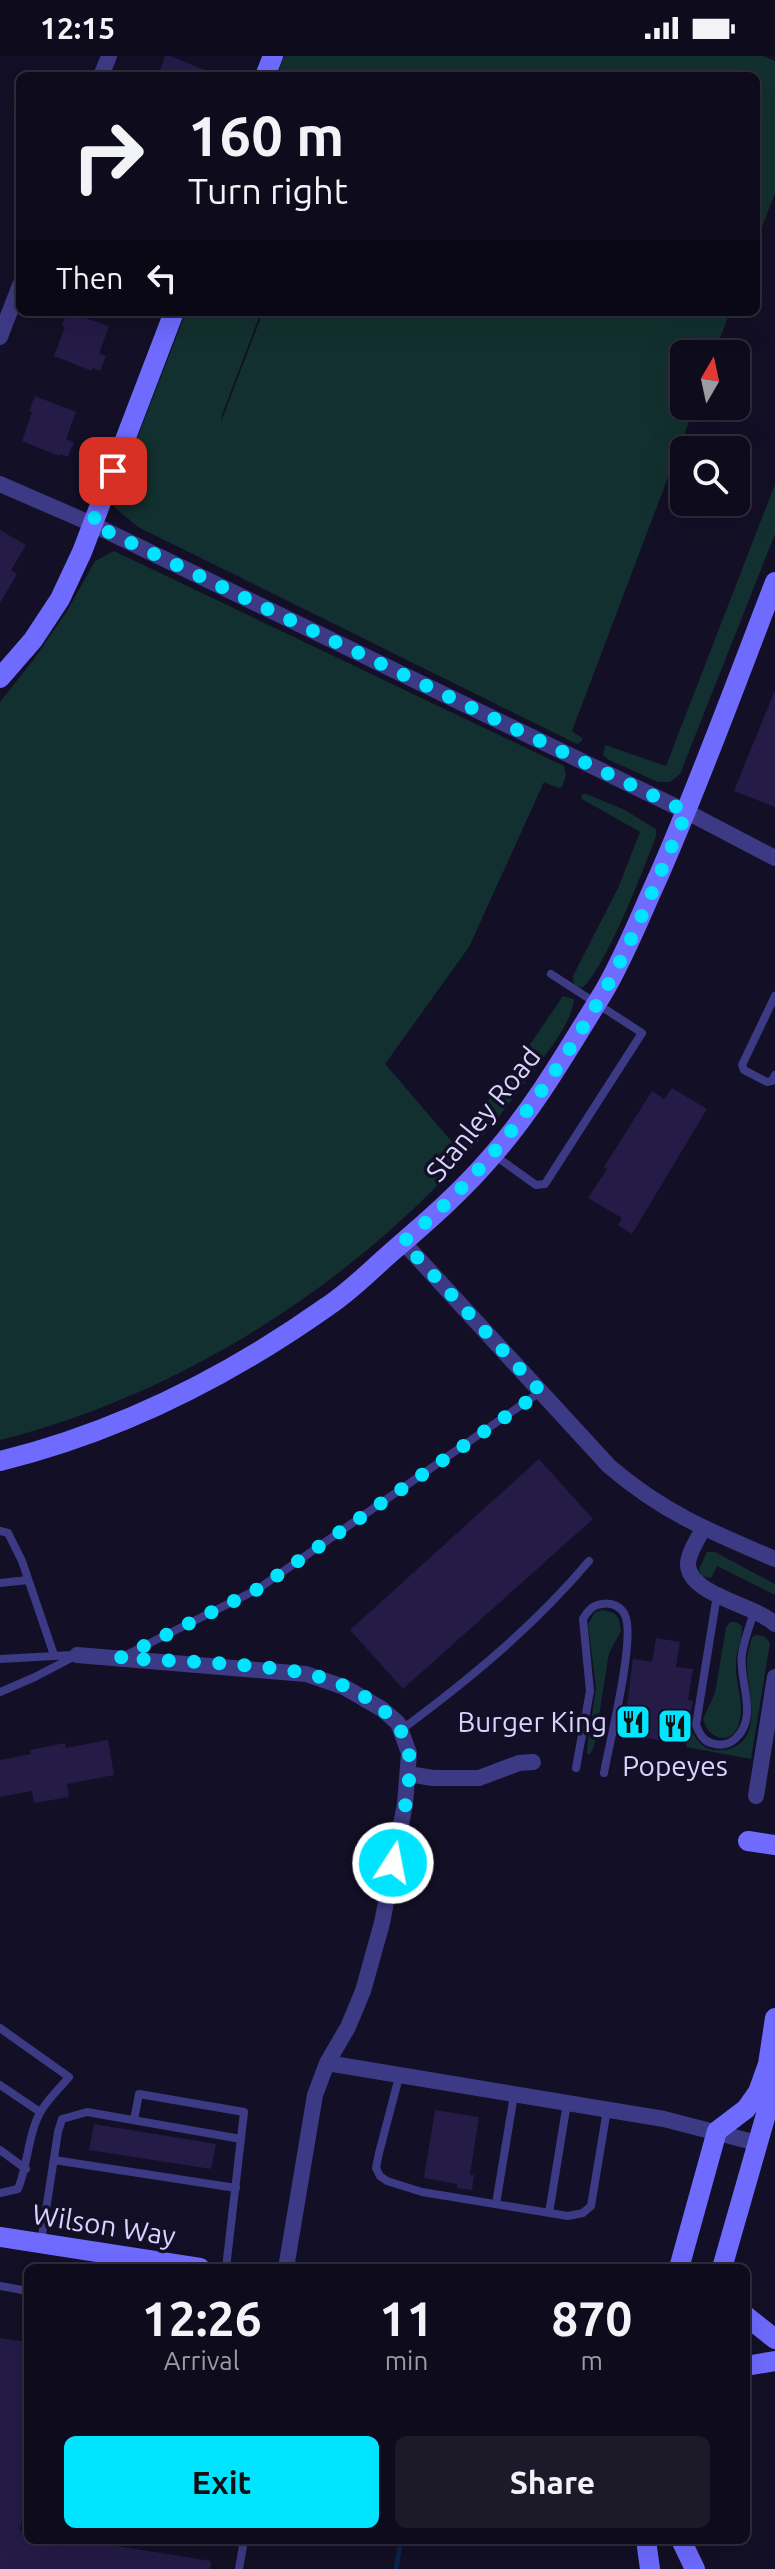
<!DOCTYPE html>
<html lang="en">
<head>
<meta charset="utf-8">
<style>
  body { margin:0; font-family:Ubuntu,sans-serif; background:#1c1929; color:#f1f3f6; height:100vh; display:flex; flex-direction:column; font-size:30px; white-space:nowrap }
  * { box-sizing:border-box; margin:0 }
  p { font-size:26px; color:#9b9ba3 }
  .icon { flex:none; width:44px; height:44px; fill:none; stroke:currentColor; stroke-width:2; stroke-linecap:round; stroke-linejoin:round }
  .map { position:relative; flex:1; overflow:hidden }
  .details { position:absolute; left:24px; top:2208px; width:726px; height:280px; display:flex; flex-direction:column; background:#0e0b1c; border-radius:12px; box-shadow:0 8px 32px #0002,0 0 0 2px #2e2b3b }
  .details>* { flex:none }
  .banner { position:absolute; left:16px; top:16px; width:744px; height:244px; border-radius:12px; box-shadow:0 8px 32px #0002,0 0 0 2px #2e2b3b; background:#0e0b1c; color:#f1f3f6; overflow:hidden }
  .needle { width:52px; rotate:9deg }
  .fabs { position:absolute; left:670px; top:284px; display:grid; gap:16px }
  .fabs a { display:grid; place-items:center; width:80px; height:80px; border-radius:12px; background:#0e0b1c; box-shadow:0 8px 32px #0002,0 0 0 2px #2e2b3b; font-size:40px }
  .pin { position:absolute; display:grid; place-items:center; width:68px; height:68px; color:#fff; margin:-34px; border-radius:16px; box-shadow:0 4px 12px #0006 }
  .me { position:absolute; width:88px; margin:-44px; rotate:11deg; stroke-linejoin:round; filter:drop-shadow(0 0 6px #0008) }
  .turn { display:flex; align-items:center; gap:28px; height:168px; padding:0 40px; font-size:36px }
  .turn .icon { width:104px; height:104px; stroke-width:2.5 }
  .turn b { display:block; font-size:56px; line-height:68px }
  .then { display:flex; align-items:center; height:76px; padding:0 40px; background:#0003; gap:16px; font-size:30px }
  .eta { display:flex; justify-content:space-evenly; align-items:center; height:136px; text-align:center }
  .eta b { font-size:48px; font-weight:700; line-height:56px }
  .button { display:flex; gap:16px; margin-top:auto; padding:16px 40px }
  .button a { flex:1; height:92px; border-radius:12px; background:#00e5ff; color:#111; font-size:32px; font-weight:700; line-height:92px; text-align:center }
  .button a+a { background:#1c1929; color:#f1f3f6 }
  .status { display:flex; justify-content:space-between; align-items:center; height:56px; padding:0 40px; background:#0e0b1c; direction:ltr }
  .status svg { height:22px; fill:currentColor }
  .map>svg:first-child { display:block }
</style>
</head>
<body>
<div class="status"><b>12:15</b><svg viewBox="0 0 49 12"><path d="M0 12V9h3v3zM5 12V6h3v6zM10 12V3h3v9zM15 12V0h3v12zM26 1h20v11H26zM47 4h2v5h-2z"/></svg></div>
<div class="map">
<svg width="775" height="2513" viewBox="0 0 775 2513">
  <rect width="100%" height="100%" fill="#130f26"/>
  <path fill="#12302f" d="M 284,0 L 763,0 L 775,5 L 775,137 L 756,187 L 756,20 L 277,20 Z
    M 186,256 L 261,256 L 222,359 L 221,366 L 263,256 L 730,256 L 714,298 L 684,298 L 684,350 L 695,350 L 572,675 L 582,682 L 582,685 L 577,688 L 138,471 L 114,451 L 114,442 Z
    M 775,428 L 775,478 L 680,718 L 670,726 L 658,726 L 609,704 L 603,699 L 605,689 L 666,710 Z
    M 114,495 L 564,710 L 566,719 L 562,731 L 558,732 L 544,726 L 469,891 L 385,1008 L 454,1088 L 516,1009 L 563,940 L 574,943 C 573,967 540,1006 525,1026 C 403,1196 204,1333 0,1384 L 0,646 L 34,603 L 67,555 L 95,505 Z
    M 586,738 L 623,753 L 656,773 L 656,780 C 645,810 604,916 582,932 L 574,929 L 573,920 L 618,832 L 640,776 L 582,743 L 581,739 Z
    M 707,1496 L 715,1496 L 775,1528 L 775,1539 L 717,1510 L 711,1522 L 701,1520 L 699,1513 Z
    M 602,1554 L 614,1557 L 619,1563 L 621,1575 L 609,1597 L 594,1691 L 590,1698 L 587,1698 L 587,1693 L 596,1632 L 588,1568 L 595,1556 Z
    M 730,1566 L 736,1566 L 742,1570 C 743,1583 736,1595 736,1608 C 735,1629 746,1649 738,1670 C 730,1691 707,1682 703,1663 L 715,1637 L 726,1571 Z
    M 756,1579 L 764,1580 L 770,1587 L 751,1703 L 686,1691 L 690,1667 C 693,1678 697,1687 707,1692 C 715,1695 724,1695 732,1692 C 765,1680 746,1629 747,1606 C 747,1598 750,1589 752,1581 Z"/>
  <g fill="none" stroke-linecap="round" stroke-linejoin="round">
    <path stroke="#0c2248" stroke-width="5" d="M 396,2513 L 401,2484"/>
  </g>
  <path fill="#241b47" d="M 165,0 L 170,0 L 220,20 L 178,20 L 160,14 Z
    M 67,256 L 109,270 L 99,298 L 106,300 L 100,315 L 93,312 L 92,315 L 54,300 L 65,271 L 62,270 Z
    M 35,340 L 76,356 L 66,383 L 74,386 L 68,401 L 60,398 L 59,400 L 22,385 L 32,356 L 29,355 Z
    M 0,474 L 26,489 L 11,514 L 17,518 L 0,547 Z
    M 774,636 L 775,636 L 775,751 L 734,735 Z
    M 672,1032 L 707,1053 L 632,1178 L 618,1169 L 622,1162 L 588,1142 L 607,1113 L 604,1111 L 652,1035 L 664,1043 Z
    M 539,1403 L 593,1463 L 403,1633 L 350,1574 Z
    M 656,1582 L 680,1586 L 676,1611 L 693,1613 L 688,1644 L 693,1645 L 690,1659 L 686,1658 L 682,1681 L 664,1678 L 663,1685 L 641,1681 L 642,1675 L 624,1672 L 633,1603 L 652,1606 Z
    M 108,1684 L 114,1719 L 67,1728 L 69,1741 L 34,1747 L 32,1735 L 0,1741 L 0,1704 L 31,1698 L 30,1694 L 65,1687 L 66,1692 Z
    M 435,2054 L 479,2061 L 470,2119 L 474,2119 L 472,2134 L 457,2132 L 457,2128 L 424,2122 Z
    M 94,2068 L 216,2088 L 211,2113 L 89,2094 Z
    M 0,2282 L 28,2286 L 28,2423 L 20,2474 L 28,2476 L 28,2484 L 80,2484 L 211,2505 L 210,2513 L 0,2513 Z"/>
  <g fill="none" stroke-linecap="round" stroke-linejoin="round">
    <path stroke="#3d3a85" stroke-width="8" d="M 775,940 L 742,1009 L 744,1014 L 767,1026 L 772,1025 L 775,1019
      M 494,1099 L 536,1129 L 545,1128 L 642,977 L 551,918
      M 0,1475 L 8,1477 L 22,1505 L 54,1599
      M 0,1527 L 28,1524
      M 717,1539 L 696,1669 C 699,1677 703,1685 711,1687 C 720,1690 728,1689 735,1683 C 760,1661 738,1625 742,1598 C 744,1584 750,1569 754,1556
      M 124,1600 L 258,1533 L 540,1336
      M 0,1603 L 72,1599
      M 0,1636 L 35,1621 L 77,1599
      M 401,1674 C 470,1623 534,1570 589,1505
      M 576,1712 L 590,1635 L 583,1563 C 587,1556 592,1549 602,1548 C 612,1546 623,1551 626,1562 C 634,1589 610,1684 604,1717
      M 0,1972 L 69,2021 C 60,2032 48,2043 41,2055 C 28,2077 28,2109 18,2133 L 0,2137
      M 399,2021 L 379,2097 L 376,2112 L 380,2120 L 387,2125 L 422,2136 L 568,2160 L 583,2157 L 591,2150 L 607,2054
      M 0,2029 L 40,2056
      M 134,2064 L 139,2038 L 244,2056 L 226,2212
      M 0,2094 L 26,2113
      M 54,2104 L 236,2132
      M 496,2148 L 514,2039
      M 549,2157 L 567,2047
      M 41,2186 L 58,2076 L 62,2063 L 87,2056 L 241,2083
      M 0,2230 L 28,2235
      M 239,2513 L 244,2484"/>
    <path stroke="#3d3a85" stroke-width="16" d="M 101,20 L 109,0
      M 0,281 L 20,229
      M 0,428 L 92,468 L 687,756 L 775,802
      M 403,1186 L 609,1410 C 662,1456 711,1476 775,1503
      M 703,1473 C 698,1483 688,1497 688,1508 C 688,1539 756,1549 775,1568
      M 77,1599 L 306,1618 L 344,1631 L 382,1653 L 398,1667 L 409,1697 L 405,1748 L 382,1867 L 363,1935 L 348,1971 L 327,2007 L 315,2039 L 286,2212
      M 408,1718 L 433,1722 L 479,1722 L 519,1707 L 533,1706
      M 756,1740 L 775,1621
      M 327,2007 L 664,2063 L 757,2087"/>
    <path stroke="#6f6bff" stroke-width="20" d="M 265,20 L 273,0
      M 0,622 L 33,584 L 60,543 L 82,496 L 174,256
      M 0,1405 C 118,1376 229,1320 328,1250 C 352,1234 372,1213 394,1194 C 429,1164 462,1135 492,1100 C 536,1050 568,993 603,937 C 625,900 641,858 659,819 C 701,723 737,624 775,526
      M 748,1785 L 775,1789
      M 0,2181 L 200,2212
      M 679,2212 L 717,2075 L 746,2053 L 758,2036 L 768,2008 L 775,1962
      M 722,2212 L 775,2027
      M 746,2260 L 775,2283
      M 746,2310 L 775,2305
      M 646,2484 L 650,2513
      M 681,2484 L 695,2513"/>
  </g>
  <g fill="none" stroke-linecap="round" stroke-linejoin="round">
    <path stroke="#00e5ff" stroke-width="14" stroke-dasharray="0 25.2" d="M 113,415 L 92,468 L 687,756 C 660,815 637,877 605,934 C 551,1029 488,1116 403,1186 L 541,1336 L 258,1533 L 120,1602 C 181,1606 244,1606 304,1617 C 344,1625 403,1653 409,1698 C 413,1728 399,1777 393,1807"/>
  </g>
  <defs>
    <symbol id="restaurant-square" viewBox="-11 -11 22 22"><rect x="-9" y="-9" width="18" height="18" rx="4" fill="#00e5ff" stroke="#130f26"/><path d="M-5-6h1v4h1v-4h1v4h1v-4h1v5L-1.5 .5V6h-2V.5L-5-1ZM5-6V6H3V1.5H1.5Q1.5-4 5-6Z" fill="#111"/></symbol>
  </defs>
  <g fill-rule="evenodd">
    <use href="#restaurant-square" x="613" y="1646" width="40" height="40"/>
    <use href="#restaurant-square" x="655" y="1650" width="40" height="40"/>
  </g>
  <g text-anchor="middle" stroke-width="7" stroke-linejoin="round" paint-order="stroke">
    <g font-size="28" fill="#d9d4ff" stroke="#130f26">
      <text transform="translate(483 1058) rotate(-51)" y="10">Stanley Road</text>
      <text transform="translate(104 2169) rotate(9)" y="10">Wilson Way</text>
    </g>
    <g font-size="28" fill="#d9d4ff" stroke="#130f26" text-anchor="end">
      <text x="607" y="1676">Burger King</text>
      <text x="675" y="1720" text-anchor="middle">Popeyes</text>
    </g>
  </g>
</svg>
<div class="fabs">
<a><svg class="needle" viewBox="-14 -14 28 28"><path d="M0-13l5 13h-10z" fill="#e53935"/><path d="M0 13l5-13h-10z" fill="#9b9ba3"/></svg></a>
<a><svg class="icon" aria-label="search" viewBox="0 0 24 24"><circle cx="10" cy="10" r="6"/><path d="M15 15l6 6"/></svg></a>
</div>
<div class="pin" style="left:113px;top:415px;background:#d93025"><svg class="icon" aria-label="arrive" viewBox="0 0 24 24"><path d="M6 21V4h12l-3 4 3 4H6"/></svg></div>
<svg class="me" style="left:393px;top:1807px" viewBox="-20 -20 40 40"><circle r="17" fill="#00e5ff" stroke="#fff" stroke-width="3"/><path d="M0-11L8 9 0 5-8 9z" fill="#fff"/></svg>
<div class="banner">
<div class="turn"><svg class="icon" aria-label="right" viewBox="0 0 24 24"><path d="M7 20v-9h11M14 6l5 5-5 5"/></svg><div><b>160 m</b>Turn right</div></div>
<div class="then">Then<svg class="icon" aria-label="left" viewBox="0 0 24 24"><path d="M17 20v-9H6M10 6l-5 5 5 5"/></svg></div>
</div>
<section class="details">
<div class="eta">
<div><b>12:26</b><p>Arrival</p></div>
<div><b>11</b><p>min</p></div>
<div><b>870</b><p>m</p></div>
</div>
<div class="button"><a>Exit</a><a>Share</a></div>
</section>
</div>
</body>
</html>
